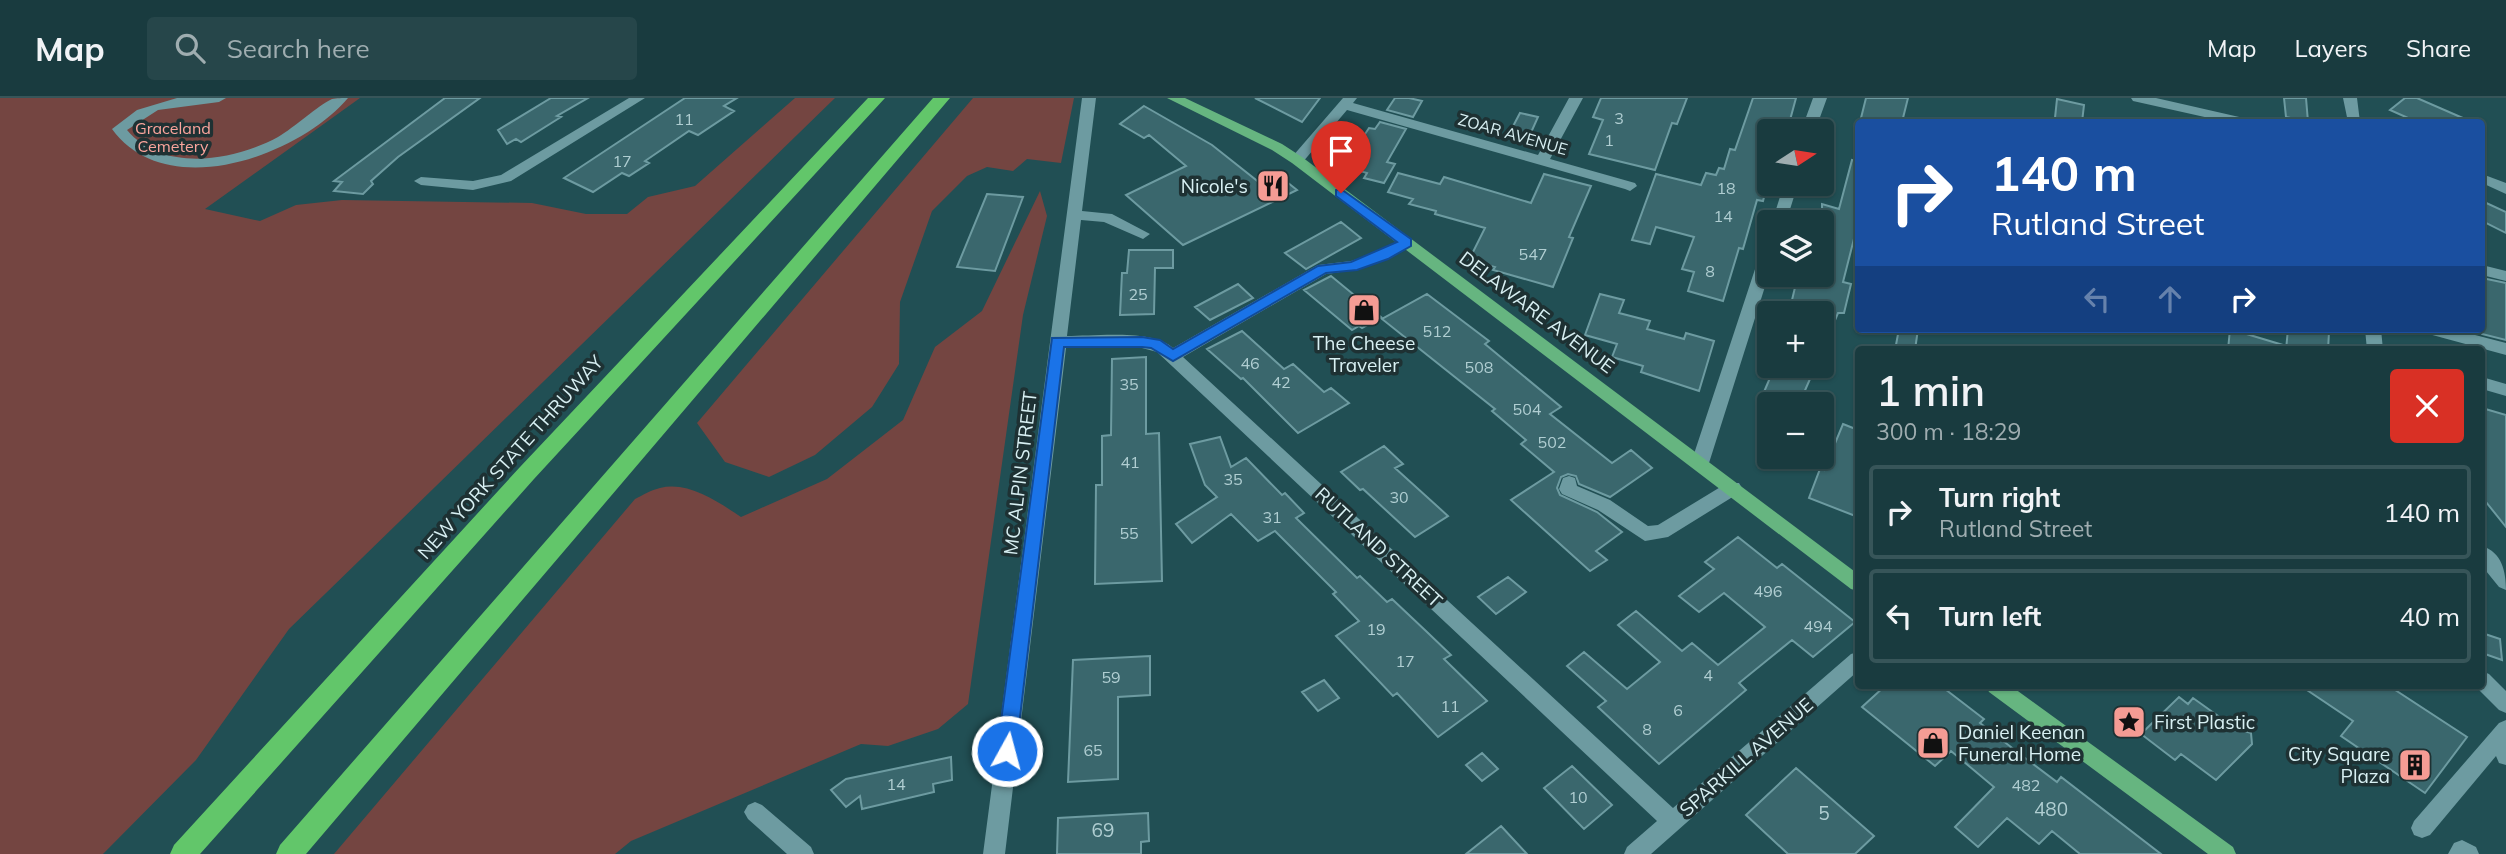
<!DOCTYPE html>
<html lang="en">
<head>
<meta charset="utf-8">
<style>
  body { margin:0; font-family:Mulish,sans-serif; background:#26464a; color:#f1f3f6; height:100vh; display:flex; flex-direction:column; font-size:26px; white-space:nowrap }
  * { box-sizing:border-box; margin:0 }
  p { font-size:23px; color:#9fadb0 }
  .icon { flex:none; width:38px; height:38px; fill:none; stroke:currentColor; stroke-width:2; stroke-linecap:round; stroke-linejoin:round }
  .map { position:relative; flex:1; overflow:hidden }
  .sheet { position:absolute; left:1855px; top:248px; width:630px; height:343px; display:flex; flex-direction:column; background:#193b3f; border-radius:7px; box-shadow:0 2px 5px #0004,0 0 0 2px #375559 }
  .sheet>* { flex:none }
  .hud { position:absolute; left:1855px; top:21px; width:630px; height:214px; border-radius:7px; box-shadow:0 2px 5px #0004,0 0 0 2px #375559; background:#1a4fa0; color:#fff; overflow:hidden }
  .needle { width:46px; rotate:78deg }
  .tools { position:absolute; left:1757px; top:21px; display:grid; gap:14px }
  .tools a { display:grid; place-items:center; width:77px; height:77px; border-radius:7px; background:#193b3f; box-shadow:0 2px 5px #0004,0 0 0 2px #375559; font-size:35px }
  .pin { position:absolute; display:grid; place-items:center; width:60px; height:60px; color:#fff; margin:-72px -30px; border-radius:50% 50% 50% 0; rotate:-45deg; box-shadow:0 0 7px #0007 }
  .pin .icon { rotate:45deg }
  .me { position:absolute; width:77px; margin:-38px; rotate:7deg; stroke-linejoin:round; filter:drop-shadow(0 0 5px #0008) }
  .turn { display:flex; align-items:center; gap:24px; height:147px; padding:0 21px; font-size:32px }
  .turn .icon { width:91px; height:91px; stroke-width:2.5 }
  .turn b { display:block; font-size:49px; line-height:60px }
  .lanes { display:flex; align-items:center; height:66px; padding:0 21px; background:#0003; justify-content:center; gap:35px; direction:ltr }
  .lanes .off { opacity:.35 }
  .round { display:grid; place-items:center; flex:none; width:74px; height:74px; border-radius:7px; background:#26464a }
  .headline { display:flex; align-items:center; justify-content:space-between; height:119px; padding:0 21px }
  h1 { font-size:42px; font-weight:600; line-height:52px }
  ul { padding:0; list-style:none }
  li { display:flex; align-items:center; gap:21px; height:94px; margin:0 14px 10px; padding:0 7px; border:4px solid #375559; border-radius:7px }
  li div { flex:1 }
  li b { display:block; font-size:26px }
  li em { font-style:normal }
  header { display:flex; align-items:center; gap:42px; box-sizing:border-box; height:98px; padding:0 35px; background:#193b3f; border-bottom:2px solid #375559 }
  header strong { font-size:33px }
  nav { display:flex; gap:38px; margin-inline-start:auto; font-size:24px }
  .search { width:490px; height:63px; background:#26464a; display:flex; align-items:center; gap:18px; box-sizing:border-box; padding:0 24px; border-radius:7px; color:#9fadb0; font-size:26px }
  .map>svg:first-child { display:block }
</style>
</head>
<body>
<header>
<strong>Map</strong>
<div class="search"><svg class="icon" aria-label="search" viewBox="0 0 24 24"><circle cx="10" cy="10" r="6"/><path d="M15 15l6 6"/></svg>Search here</div>
<nav><a>Map</a><a>Layers</a><a>Share</a></nav>
</header>
<div class="map">
<svg width="2506" height="756" viewBox="0 0 2506 756">
  <rect width="100%" height="100%" fill="#214f54"/>
  <path fill="#744541" d="M 0,0 L 360,0 L 205,111 L 260,123 L 296,107 L 342,102 L 532,105 L 586,116 L 627,116 L 648,99 L 695,88 L 795,0 L 835,0 L 289,531 L 196,662 L 103,756 L 0,756 Z
    M 973,0 L 1074,0 L 1061,65 L 1027,61 L 1013,73 L 987,69 L 967,78 L 932,113 L 900,204 L 899,266 L 872,309 L 815,357 L 769,379 L 725,364 L 697,325 Z
    M 1040,93 L 1047,118 L 1023,217 L 968,606 L 938,631 L 888,648 L 861,646 L 631,743 L 615,756 L 334,756 L 635,401 C 643,397 651,392 660,390 C 689,383 718,404 741,419 L 827,381 L 903,322 L 935,249 L 982,213 Z"/>
  <path fill="#3a676d" stroke="#6d9ba1" stroke-width="2" d="M 445,0 L 480,0 L 398,59 L 371,83 L 373,86 L 363,96 L 334,93 L 342,84 L 334,83 Z
    M 551,0 L 588,0 L 557,18 L 561,19 L 521,44 L 516,41 L 507,46 L 498,32 Z
    M 685,0 L 737,0 L 724,8 L 734,13 L 698,37 L 689,33 L 645,63 L 649,65 L 629,78 L 622,75 L 593,94 L 564,80 Z
    M 1255,0 L 1320,0 L 1302,24 Z
    M 1395,0 L 1409,0 L 1422,3 L 1413,19 L 1387,12 Z
    M 1601,0 L 1687,0 L 1677,26 L 1672,25 L 1655,72 L 1589,56 L 1603,22 L 1593,19 Z
    M 1753,0 L 1796,0 L 1790,22 L 1784,21 L 1781,33 L 1769,33 L 1769,80 L 1763,103 L 1757,102 L 1743,151 L 1739,150 L 1723,203 L 1688,193 L 1694,174 L 1682,171 L 1694,139 L 1656,129 L 1650,146 L 1632,142 L 1656,76 L 1701,87 L 1706,75 L 1716,77 L 1719,70 L 1724,71 L 1730,51 L 1735,52 Z
    M 1866,0 L 1908,0 L 1902,24 L 1860,24 Z
    M 2284,0 L 2306,0 L 2308,24 L 2286,19 Z
    M 2405,0 L 2417,0 L 2472,24 L 2417,24 L 2390,12 Z
    M 2057,1 L 2084,7 L 2082,24 L 2055,20 Z
    M 1144,8 L 1212,47 L 1260,85 L 1278,77 L 1297,92 L 1183,147 L 1126,97 L 1186,68 L 1149,37 L 1144,40 L 1120,26 Z
    M 1520,15 L 1538,19 L 1529,39 L 1510,34 Z
    M 1380,24 L 1406,31 L 1387,64 L 1395,66 L 1384,85 L 1364,80 L 1367,75 L 1344,68 L 1369,30 L 1375,31 Z
    M 1852,62 L 1858,63 L 1858,125 L 1843,184 L 1851,186 L 1844,215 L 1838,215 L 1822,253 L 1822,215 L 1790,215 L 1795,204 L 1792,202 L 1798,177 L 1822,177 L 1822,106 L 1839,111 Z
    M 1398,75 L 1440,86 L 1444,79 L 1531,105 L 1544,76 L 1591,88 L 1569,139 L 1573,140 L 1553,189 L 1493,172 L 1495,169 L 1469,162 L 1485,130 L 1435,116 L 1436,113 L 1409,106 L 1413,101 L 1388,94 Z
    M 987,96 L 1023,99 L 995,173 L 957,169 Z
    M 2482,103 L 2506,114 L 2506,135 L 2482,123 Z
    M 1341,124 L 1361,140 L 1306,171 L 1285,155 Z
    M 1129,152 L 1173,152 L 1173,170 L 1155,170 L 1154,216 L 1120,217 L 1122,175 L 1127,175 Z
    M 1331,178 L 1381,219 L 1362,230 L 1359,228 L 1352,232 L 1304,192 Z
    M 2482,180 L 2506,185 L 2506,242 L 2482,236 Z
    M 1238,186 L 1253,200 L 1210,222 L 1195,209 Z
    M 1427,196 L 1489,243 L 1485,246 L 1561,309 L 1550,316 L 1612,365 L 1631,352 L 1652,370 L 1610,399 L 1579,386 L 1576,378 L 1568,376 L 1561,379 L 1557,390 L 1560,397 L 1597,414 L 1622,434 L 1596,453 L 1607,462 L 1590,473 L 1511,402 L 1554,374 L 1521,346 L 1526,342 L 1492,313 L 1495,311 L 1382,221 Z
    M 1600,196 L 1624,202 L 1619,215 L 1650,223 L 1647,231 L 1684,241 L 1686,235 L 1714,243 L 1699,293 L 1641,274 L 1643,268 L 1612,259 L 1617,246 L 1585,237 Z
    M 1899,231 L 1918,231 L 1915,252 L 1895,252 Z
    M 2230,231 L 2283,247 L 2282,252 L 2228,252 Z
    M 2288,231 L 2319,231 L 2329,234 L 2328,252 L 2286,252 Z
    M 1242,233 L 1284,271 L 1293,266 L 1324,294 L 1331,290 L 1349,305 L 1298,335 L 1243,280 L 1241,281 L 1207,251 Z
    M 1146,259 L 1146,336 L 1159,335 L 1162,483 L 1095,486 L 1096,387 L 1102,387 L 1102,338 L 1111,337 L 1112,261 Z
    M 1775,268 L 1810,281 L 1799,306 L 1774,306 L 1761,301 Z
    M 2482,310 L 2506,317 L 2506,429 L 2482,399 Z
    M 1843,326 L 1858,332 L 1858,419 L 1809,400 L 1820,371 L 1824,372 Z
    M 1220,339 L 1231,369 L 1246,360 L 1282,397 L 1285,395 L 1304,415 L 1296,420 L 1357,480 L 1360,478 L 1387,504 L 1392,501 L 1427,534 L 1451,557 L 1444,561 L 1487,603 L 1438,639 L 1397,595 L 1393,598 L 1336,538 L 1359,523 L 1333,496 L 1336,494 L 1275,433 L 1258,443 L 1231,416 L 1192,445 L 1176,426 L 1217,399 L 1205,387 L 1190,346 Z
    M 1384,348 L 1403,366 L 1395,370 L 1448,418 L 1415,439 L 1363,391 L 1360,392 L 1341,374 Z
    M 1738,439 L 1777,470 L 1782,466 L 1855,524 L 1813,559 L 1792,542 L 1739,585 L 1746,592 L 1659,666 L 1598,609 L 1606,603 L 1567,568 L 1584,554 L 1627,591 L 1660,564 L 1618,527 L 1636,513 L 1682,553 L 1692,545 L 1718,567 L 1765,529 L 1724,495 L 1699,514 L 1679,498 L 1714,471 L 1705,464 Z
    M 1508,479 L 1526,494 L 1496,516 L 1478,499 Z
    M 2482,535 L 2500,541 L 2502,562 L 2482,555 Z
    M 1150,558 L 1150,597 L 1118,599 L 1118,681 L 1068,684 L 1073,562 Z
    M 1324,582 L 1339,600 L 1318,613 L 1302,594 Z
    M 1885,588 L 1941,588 L 1984,621 L 1980,625 L 2029,663 L 2057,684 L 2061,679 L 2161,756 L 2080,756 L 2052,733 L 2039,746 L 2007,720 L 1978,749 L 1955,729 L 1994,689 L 1951,653 L 1935,668 L 1862,609 Z
    M 2301,588 L 2389,588 L 2467,639 L 2425,695 L 2341,638 L 2353,623 Z
    M 2179,599 L 2188,606 L 2193,600 L 2235,630 L 2251,635 L 2252,646 L 2216,682 L 2181,656 L 2175,662 L 2141,636 Z
    M 1482,655 L 1498,671 L 1482,683 L 1466,667 Z
    M 951,659 L 952,682 L 933,686 L 934,694 L 862,711 L 860,698 L 846,709 L 831,692 L 846,681 Z
    M 1572,668 L 1612,707 L 1584,731 L 1544,690 Z
    M 1796,670 L 1874,738 L 1855,756 L 1788,756 L 1746,717 Z
    M 1148,715 L 1149,743 L 1141,744 L 1141,756 L 1057,756 L 1058,720 Z
    M 1501,728 L 1527,756 L 1466,756 Z"/>
  <g fill="none" stroke-linecap="round" stroke-linejoin="round">
    <path fill="#6d9ba1" fill-rule="evenodd" d="M 177,0 L 226,0 L 219,4 L 158,12 L 127,32 C 163,75 234,63 278,39 C 295,29 317,8 332,1 C 336,0 343,0 348,0 C 299,58 166,106 112,31 L 137,12 Z
      M 629,0 L 645,0 L 511,83 L 473,92 L 421,87 L 414,83 L 421,79 L 473,83 L 501,77 Z
      M 1082,0 L 1096,0 L 1082,113 L 1112,116 L 1150,136 L 1143,141 L 1104,124 L 1081,122 L 1067,238 C 1095,238 1153,231 1173,250 L 1318,167 L 1351,163 L 1378,154 L 1402,142 L 1412,142 L 1414,145 L 1412,148 C 1384,164 1358,172 1326,176 L 1183,259 L 1673,710 L 1851,556 L 1858,554 L 1858,573 L 1651,756 L 1624,756 L 1627,749 L 1657,723 L 1157,254 L 1142,250 L 1066,250 L 1005,756 L 983,756 Z
      M 1343,0 L 1357,0 L 1353,5 L 1538,57 L 1569,0 L 1583,0 L 1550,61 L 1635,85 L 1637,88 L 1630,93 L 1625,91 L 1347,12 L 1302,65 L 1292,65 L 1292,59 Z
      M 1813,0 L 1827,0 L 1815,33 L 1801,33 Z
      M 2131,0 L 2156,0 L 2248,21 L 2250,24 L 2227,24 L 2133,3 Z
      M 2343,0 L 2357,0 L 2360,24 L 2348,24 Z
      M 2482,76 L 2506,85 L 2506,96 L 2482,85 Z
      M 1784,86 L 1798,86 L 1786,124 L 1772,124 Z
      M 1769,148 L 1769,176 L 1709,365 L 1706,370 L 1694,370 L 1691,365 L 1761,153 Z
      M 2482,167 L 2506,173 L 2506,183 L 2482,177 Z
      M 2365,231 L 2381,231 L 2383,252 L 2367,252 Z
      M 2423,231 L 2452,231 L 2506,245 L 2506,257 L 2425,235 Z
      M 2482,279 L 2506,286 L 2506,298 L 2482,291 Z
      M 1569,378 L 1575,380 L 1577,388 L 1610,402 L 1648,428 L 1658,427 L 1727,385 L 1739,385 L 1742,390 L 1739,395 L 1668,439 L 1645,443 L 1598,412 L 1562,396 L 1559,391 L 1563,380 Z
      M 2482,448 C 2502,454 2506,474 2506,492 L 2499,489 L 2482,468 Z
      M 2482,573 L 2489,576 L 2506,593 L 2506,615 L 2499,612 L 2475,588 L 2482,588 Z
      M 2506,622 L 2506,667 L 2499,665 L 2496,658 L 2430,737 L 2422,740 L 2414,737 L 2411,730 L 2414,723 L 2499,625 Z
      M 755,704 L 762,707 L 811,749 L 814,756 L 787,756 L 748,721 L 744,714 L 748,707 Z
      M 2462,742 L 2476,749 L 2479,756 L 2448,756 L 2454,745 Z"/>
    <path fill="#66b580" fill-rule="evenodd" d="M 1167,0 L 1185,0 L 1282,46 L 1302,59 L 1858,476 L 1858,493 L 1851,491 L 1292,65 L 1272,52 Z
      M 1986,588 L 2011,588 L 2233,749 L 2236,756 L 2208,756 L 1989,594 Z"/>
    <path fill="#62c66a" fill-rule="evenodd" d="M 868,0 L 885,0 L 534,381 L 200,756 L 170,756 L 174,747 L 520,369 Z
      M 933,0 L 950,0 L 306,756 L 276,756 L 280,747 Z"/>
  </g>
  <path fill="#1a73e8" stroke="#114b97" stroke-width="2" d="M 1341,91 L 1411,141 L 1411,148 L 1388,161 L 1357,172 L 1326,175 L 1173,263 L 1151,250 L 1142,249 L 1064,249 L 1016,653 L 1013,659 L 1007,661 L 1000,659 L 997,653 L 1052,240 L 1142,239 L 1160,242 L 1173,251 L 1318,168 L 1351,164 L 1397,144 L 1336,98 L 1336,92 Z"/>
  <defs>
    <symbol id="restaurant-square" viewBox="-11 -11 22 22"><rect x="-9" y="-9" width="18" height="18" rx="4" fill="#f59c94" stroke="#1e3133"/><path d="M-5-6h1v4h1v-4h1v4h1v-4h1v5L-1.5 .5V6h-2V.5L-5-1ZM5-6V6H3V1.5H1.5Q1.5-4 5-6Z" fill="#111"/></symbol>
    <symbol id="shop-square" viewBox="-11 -11 22 22"><rect x="-9" y="-9" width="18" height="18" rx="4" fill="#f59c94" stroke="#1e3133"/><path d="M-5-2.5h2.3a2.7 3.5 0 0 1 5.4 0H5L5.5 6h-11ZM-1.5-2.5h3a1.5 2.3 0 0 0-3 0Z" fill="#111"/></symbol>
    <symbol id="sight-square" viewBox="-11 -11 22 22"><rect x="-9" y="-9" width="18" height="18" rx="4" fill="#f59c94" stroke="#1e3133"/><path d="M0-6L1.8-2.2L6-1.7L2.9 1.2L3.7 5.4L0 3.3L-3.7 5.4L-2.9 1.2L-6-1.7L-1.8-2.2Z" fill="#111"/></symbol>
    <symbol id="building-square" viewBox="-11 -11 22 22"><rect x="-9" y="-9" width="18" height="18" rx="4" fill="#f59c94" stroke="#1e3133"/><path d="M-4-6H4V6H1V3H-1V6H-4ZM-2.5-4.3h1.7v1.8h-1.7ZM.8-4.3h1.7v1.8H.8ZM-2.5-1h1.7V.8h-1.7ZM.8-1h1.7V.8H.8Z" fill="#111"/></symbol>
  </defs>
  <g fill-rule="evenodd">
    <use href="#restaurant-square" x="1254" y="69" width="38" height="38"/>
    <use href="#shop-square" x="1345" y="193" width="38" height="38"/>
    <use href="#sight-square" x="2110" y="605" width="38" height="38"/>
    <use href="#shop-square" x="1914" y="626" width="38" height="38"/>
    <use href="#building-square" x="2396" y="648" width="38" height="38"/>
  </g>
  <g text-anchor="middle" stroke-width="7" stroke-linejoin="round" paint-order="stroke">
    <g font-size="16" fill="#b0ced2">
      <text x="1619" y="26">3</text>
      <text x="684" y="27">11</text>
      <text x="1609" y="48">1</text>
      <text x="622" y="69">17</text>
      <text x="1726" y="96">18</text>
      <text x="1723" y="124">14</text>
      <text x="1533" y="162">547</text>
      <text x="1710" y="179">8</text>
      <text x="1138" y="202">25</text>
      <text x="1437" y="239">512</text>
      <text x="1250" y="271">46</text>
      <text x="1479" y="275">508</text>
      <text x="1281" y="290">42</text>
      <text x="1129" y="292">35</text>
      <text x="1527" y="317">504</text>
      <text x="1552" y="350">502</text>
      <text x="1130" y="370">41</text>
      <text x="1233" y="387">35</text>
      <text x="1399" y="405">30</text>
      <text x="1272" y="425">31</text>
      <text x="1129" y="441">55</text>
      <text x="1768" y="499">496</text>
      <text x="1818" y="534">494</text>
      <text x="1376" y="537">19</text>
      <text x="1405" y="569">17</text>
      <text x="1708" y="583">4</text>
      <text x="1111" y="585">59</text>
      <text x="1450" y="614">11</text>
      <text x="1678" y="618">6</text>
      <text x="1647" y="637">8</text>
      <text x="1093" y="658">65</text>
      <text x="896" y="692">14</text>
      <text x="2026" y="693">482</text>
      <text x="1578" y="705">10</text>
    </g>
    <g font-size="16" fill="#fba59d" stroke="#1e3133">
      <text x="173" y="36">Graceland<tspan x="173" dy="18">Cemetery</tspan></text>
    </g>
    <g font-size="16" fill="#d8f0f3" stroke="#1e3133">
      <text transform="translate(1513 36) rotate(16)" y="6">ZOAR AVENUE</text>
    </g>
    <g font-size="19" fill="#d8f0f3" stroke="#1e3133" text-anchor="end">
      <text x="1248" y="95">Nicole's</text>
      <text x="1364" y="252" text-anchor="middle">The Cheese<tspan x="1364" dy="22">Traveler</tspan></text>
      <text x="2154" y="631" text-anchor="start">First Plastic</text>
      <text x="1958" y="641" text-anchor="start">Daniel Keenan<tspan x="1958" dy="22">Funeral Home</tspan></text>
      <text x="2390" y="663">City Square<tspan x="2390" dy="22">Plaza</tspan></text>
    </g>
    <g font-size="19" fill="#d8f0f3" stroke="#1e3133">
      <text transform="translate(1537 214) rotate(37)" y="7">DELAWARE AVENUE</text>
      <text transform="translate(510 359) rotate(-48)" y="7">NEW YORK STATE THRUWAY</text>
      <text transform="translate(1020 375) rotate(-83)" y="7">MC ALPIN STREET</text>
      <text transform="translate(1379 449) rotate(43)" y="7">RUTLAND STREET</text>
      <text transform="translate(1746 659) rotate(-41)" y="7">SPARKILL AVENUE</text>
    </g>
    <g font-size="19" fill="#b0ced2">
      <text x="2051" y="718">480</text>
      <text x="1824" y="722">5</text>
      <text x="1103" y="739">69</text>
    </g>
  </g>
</svg>
<div class="tools">
<a><svg class="needle" viewBox="-14 -14 28 28"><path d="M0-13l5 13h-10z" fill="#e53935"/><path d="M0 13l5-13h-10z" fill="#9fadb0"/></svg></a>
<a><svg class="icon" aria-label="layers" viewBox="0 0 24 24"><path d="M12 4l9 5-9 5-9-5zM3 14l9 5 9-5"/></svg></a>
<a>+</a>
<a>−</a>
</div>
<div class="pin" style="left:1341px;top:95px;background:#d93025"><svg class="icon" aria-label="arrive" viewBox="0 0 24 24"><path d="M6 21V4h12l-3 4 3 4H6"/></svg></div>
<svg class="me" style="left:1007px;top:653px" viewBox="-20 -20 40 40"><circle r="17" fill="#1a73e8" stroke="#fff" stroke-width="3"/><path d="M0-11L8 9 0 5-8 9z" fill="#fff"/></svg>
<div class="hud">
<div class="turn"><svg class="icon" aria-label="right" viewBox="0 0 24 24"><path d="M7 20v-9h11M14 6l5 5-5 5"/></svg><div><b>140 m</b>Rutland Street</div></div>
<div class="lanes"><svg class="icon off" aria-label="left" viewBox="0 0 24 24"><path d="M17 20v-9H6M10 6l-5 5 5 5"/></svg><svg class="icon off" aria-label="ahead" viewBox="0 0 24 24"><path d="M12 20V5M6 11l6-6 6 6"/></svg><svg class="icon" aria-label="right" viewBox="0 0 24 24"><path d="M7 20v-9h11M14 6l5 5-5 5"/></svg></div>
</div>
<section class="sheet">
<div class="headline"><div><h1>1 min</h1><p>300 m · 18:29</p></div><a class="round" style="background:#d93025;color:#fff"><svg class="icon" aria-label="close" viewBox="0 0 24 24"><path d="M6 6l12 12M18 6L6 18"/></svg></a></div>
<ul>
<li><svg class="icon" aria-label="right" viewBox="0 0 24 24"><path d="M7 20v-9h11M14 6l5 5-5 5"/></svg><div><b>Turn right</b><p>Rutland Street</p></div><em>140 m</em></li>
<li><svg class="icon" aria-label="left" viewBox="0 0 24 24"><path d="M17 20v-9H6M10 6l-5 5 5 5"/></svg><div><b>Turn left</b></div><em>40 m</em></li>
</ul>
</section>
</div>
</body>
</html>
